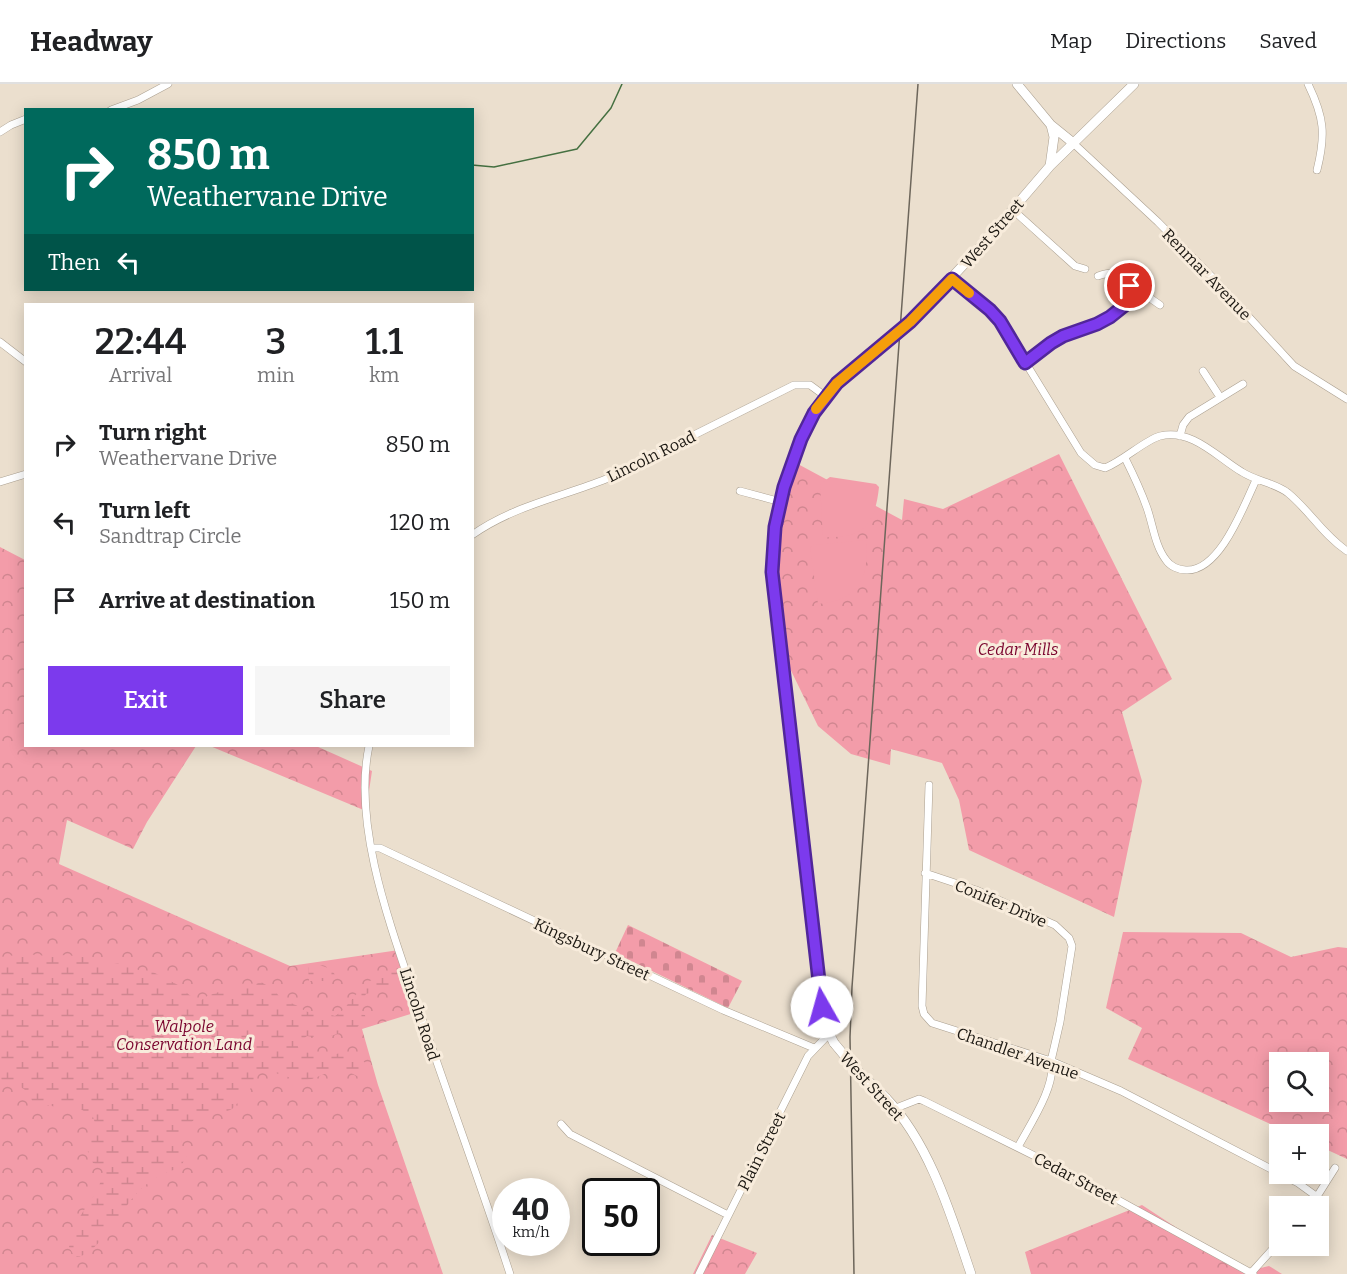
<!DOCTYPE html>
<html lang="en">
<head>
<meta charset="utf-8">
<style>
  body { margin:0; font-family:Bitter,serif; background:#f6f6f6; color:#202124; height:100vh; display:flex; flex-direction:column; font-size:22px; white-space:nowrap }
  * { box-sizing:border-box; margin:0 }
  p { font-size:20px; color:#757577 }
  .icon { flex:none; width:33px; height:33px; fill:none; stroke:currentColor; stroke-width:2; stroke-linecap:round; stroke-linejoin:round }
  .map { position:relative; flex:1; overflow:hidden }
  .panel { position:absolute; left:24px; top:219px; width:450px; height:444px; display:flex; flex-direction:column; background:#fff; border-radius:0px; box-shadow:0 3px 15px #0003 }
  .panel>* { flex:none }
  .hud { position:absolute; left:24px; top:24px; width:450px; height:183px; border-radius:0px; box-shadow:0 3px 15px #0003; background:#00695c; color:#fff; overflow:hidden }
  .fabs { position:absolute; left:1269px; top:968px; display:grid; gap:12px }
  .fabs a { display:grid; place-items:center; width:60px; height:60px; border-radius:0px; background:#fff; box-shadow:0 3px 15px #0003; font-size:30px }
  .speed { position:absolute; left:492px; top:1094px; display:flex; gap:12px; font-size:30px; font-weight:700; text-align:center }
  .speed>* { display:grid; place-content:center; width:78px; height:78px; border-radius:50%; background:#fff; box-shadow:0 3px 15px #0003; line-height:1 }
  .speed small { font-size:15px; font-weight:400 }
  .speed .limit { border:3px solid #111; border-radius:9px; background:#fff; color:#111 }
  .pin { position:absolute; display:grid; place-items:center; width:51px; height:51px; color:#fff; margin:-26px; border:3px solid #fff; border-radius:50%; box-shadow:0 2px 6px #0007 }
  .me { position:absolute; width:66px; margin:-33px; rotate:353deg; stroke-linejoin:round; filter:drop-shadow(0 0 4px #0008) }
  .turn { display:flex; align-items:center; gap:21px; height:126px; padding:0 24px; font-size:27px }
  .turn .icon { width:78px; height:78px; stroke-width:2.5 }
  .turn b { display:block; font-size:42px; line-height:51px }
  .then { display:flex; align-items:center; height:57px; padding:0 24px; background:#0003; gap:12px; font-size:22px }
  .eta { display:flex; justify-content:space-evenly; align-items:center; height:102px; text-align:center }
  .eta b { font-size:36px; font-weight:600; line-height:42px }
  .action { display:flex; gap:12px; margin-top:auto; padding:12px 24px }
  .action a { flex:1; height:69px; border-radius:0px; background:#7c3aed; color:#fff; font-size:24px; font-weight:600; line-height:69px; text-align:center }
  .action a+a { background:#f6f6f6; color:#202124 }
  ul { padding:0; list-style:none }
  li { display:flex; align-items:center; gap:18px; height:78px; padding:0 24px }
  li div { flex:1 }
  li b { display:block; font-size:22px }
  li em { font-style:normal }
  header { display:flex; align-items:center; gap:36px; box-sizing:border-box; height:84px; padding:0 30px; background:#fff; border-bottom:2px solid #e0e0e0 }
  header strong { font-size:28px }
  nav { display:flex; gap:33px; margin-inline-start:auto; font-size:21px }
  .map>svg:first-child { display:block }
</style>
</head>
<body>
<header>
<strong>Headway</strong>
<nav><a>Map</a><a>Directions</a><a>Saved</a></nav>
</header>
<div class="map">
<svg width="1347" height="1190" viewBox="0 0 1347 1190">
  <defs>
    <pattern id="forest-crowns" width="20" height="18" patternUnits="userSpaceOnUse" patternTransform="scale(1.5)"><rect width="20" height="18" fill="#f39ca9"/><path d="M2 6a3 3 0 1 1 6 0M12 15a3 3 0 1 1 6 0" fill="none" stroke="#d08690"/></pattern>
    <pattern id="wetland-marsh" width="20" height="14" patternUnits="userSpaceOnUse" patternTransform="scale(1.5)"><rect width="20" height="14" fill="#f39ca9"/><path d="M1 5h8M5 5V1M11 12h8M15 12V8" fill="none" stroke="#d08690"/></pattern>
    <pattern id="cemetery-stones" width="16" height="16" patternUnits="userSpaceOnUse" patternTransform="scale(1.5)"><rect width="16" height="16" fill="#f39ca9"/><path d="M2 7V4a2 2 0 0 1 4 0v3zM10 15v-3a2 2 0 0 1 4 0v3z" fill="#d08690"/></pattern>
  </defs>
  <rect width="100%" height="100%" fill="#ebdfce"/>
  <path fill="url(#forest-crowns)" fill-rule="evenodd" d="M 1059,370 L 1172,595 L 1122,628 L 1142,697 L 1114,833 L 969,766 L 959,716 L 942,679 L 891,665 L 890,681 L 851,670 L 818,642 L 779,562 L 771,485 L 778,444 L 796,379 L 902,436 L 904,415 L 943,425 Z
    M 0,463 L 25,476 L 26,662 L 196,662 L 147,738 L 133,765 L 67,736 L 59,780 L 290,882 L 399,866 L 417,928 L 362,945 L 378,1001 L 443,1190 L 0,1190 Z
    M 210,662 L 316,662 L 372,687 L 366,727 Z
    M 1123,848 L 1241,849 L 1291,873 L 1338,863 L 1347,864 L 1347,1075 L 1319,1062 L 1318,1050 L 1292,1050 L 1128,975 L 1142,944 L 1106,924 ZM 1280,978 L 1318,978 L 1318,1017 L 1280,1017 Z
    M 1142,1121 L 1244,1188 L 1269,1182 L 1282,1190 L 1031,1190 L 1025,1168 Z
    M 712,1151 L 757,1169 L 745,1190 L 693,1190 Z"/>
  <path fill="url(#wetland-marsh)" d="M 25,870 L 48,872 L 66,871 L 91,874 L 105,881 L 123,879 L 143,888 L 153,888 L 178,901 L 180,904 L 199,918 L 207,912 L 245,899 L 256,900 L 261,898 L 273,905 L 284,918 C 299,920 298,924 308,928 C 316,931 325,929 335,932 L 341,928 L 366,899 L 394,884 L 400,884 L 408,893 L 405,898 L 366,910 L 355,928 L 356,930 L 365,931 L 366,937 C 356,947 338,947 326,955 L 307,952 L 297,960 L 300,968 L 311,969 L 322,975 C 340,968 352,963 366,980 L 365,986 L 357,992 C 332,977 322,997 301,996 C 284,994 272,984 255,989 L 254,1002 C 250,1005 245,1008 242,1011 C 238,1016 237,1023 230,1026 C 219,1031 205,1029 194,1036 C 187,1041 187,1051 181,1057 L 183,1065 L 187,1071 L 180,1084 C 164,1088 151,1095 139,1107 C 123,1122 97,1174 75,1173 L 69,1163 C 72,1152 75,1141 81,1131 C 90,1116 101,1105 103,1087 L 101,1082 L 93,1079 L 85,1061 L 86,1055 L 95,1053 L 98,1048 L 93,1033 L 76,1022 L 58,1024 L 49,1021 L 37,1024 C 32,1019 31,1013 27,1008 C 20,1000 8,999 0,995 L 0,873 Z
    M 310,880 C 320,881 334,883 336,894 L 332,897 L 309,897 L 308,882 Z"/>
  <path fill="url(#cemetery-stones)" d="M 628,841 L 742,897 L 728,924 L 615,869 Z"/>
  <path fill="#f39ca9" d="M 830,393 L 876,400 L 879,403 C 875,442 862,455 823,453 L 820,400 Z
    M 866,456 C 870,493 858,517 818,520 L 810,463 L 813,461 Z"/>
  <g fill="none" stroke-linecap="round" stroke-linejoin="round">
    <path stroke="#457041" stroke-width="1.5" d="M 472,81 L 494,83 L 577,65 L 611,24 L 622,0"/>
    <defs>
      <path id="street" d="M 1308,0 C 1324,33 1326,50 1317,86
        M 111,26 L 138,16 L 168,0
        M 0,48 L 11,41 L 26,35
        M 1072,58 L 1158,138 L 1215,196 L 1294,282 L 1347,315
        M 1013,126 L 1075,182 L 1085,185
        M 1098,192 C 1112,187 1123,187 1133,200
        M 952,195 L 990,226 L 1000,237 L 1081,369 L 1095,381 L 1105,384 C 1123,377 1145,356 1160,352 C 1192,344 1218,374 1242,388 C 1256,397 1275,399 1288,409 C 1310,427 1323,451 1347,467
        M1127 209a10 10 0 1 1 20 0a10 10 0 1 1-20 0Z
        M 1147,212 L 1160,221
        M 0,258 L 26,278
        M 1025,279 L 1051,259 L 1110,233 L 1130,217
        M 1203,287 L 1220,313
        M 1180,352 L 1183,341 L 1189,333 L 1243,300
        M 1125,374 C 1133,390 1141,407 1147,424 C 1153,441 1155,462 1166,476 C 1170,482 1178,486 1186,486 C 1220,488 1244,421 1256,396
        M 0,398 L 26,390
        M 740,407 L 781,418
        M 472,451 C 513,422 561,413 606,395 L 794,301 L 810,301 L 825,312
        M 369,662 C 352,743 392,846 418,923 C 448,1012 481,1101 510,1190
        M 929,701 L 922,922 L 924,930 L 932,939 L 1051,977 L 1121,1007 L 1298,1099 L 1316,1112
        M 372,764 L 380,764 L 723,926 L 814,964
        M 925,789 L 976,806 L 1055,841 L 1069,854 L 1072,862 L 1060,938 L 1051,977 C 1057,1001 1029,1042 1018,1063
        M 896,1024 L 919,1015 L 924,1017 L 1069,1089 L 1253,1190
        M 561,1040 L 570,1050 L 728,1131
        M 1311,1122 L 1335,1084
        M 1251,1189 L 1280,1157
        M 699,1190 L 808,972 L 830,949"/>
      <path id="secondary" d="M 1017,0 L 1051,41 L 1072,58
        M 1050,82 L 1054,53 L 1051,41
        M 910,238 L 984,159 L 1050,82 L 1134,0
        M 834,959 C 819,932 819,898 815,868 L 772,488 C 773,474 773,460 774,447 C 779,408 801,340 826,310 C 846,287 872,270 896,250
        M 886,1014 C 930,1060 951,1131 971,1190"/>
    </defs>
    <use href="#street" stroke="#aba091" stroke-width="8"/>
    <use href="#secondary" stroke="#aba091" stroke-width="10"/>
    <use href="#street" stroke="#fff" stroke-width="7"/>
    <use href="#secondary" stroke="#fff" stroke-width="9"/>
    <path stroke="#6d665b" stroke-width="1.5" d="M 854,1190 L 850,953 L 852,903 L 918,0"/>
    <defs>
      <path id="secondary-bridge" d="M 896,250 L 910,238
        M 834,959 L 854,983 L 886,1014"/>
    </defs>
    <use href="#secondary-bridge" stroke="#aba091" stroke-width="10" stroke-linecap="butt"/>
    <use href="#secondary-bridge" stroke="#fff" stroke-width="9"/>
  </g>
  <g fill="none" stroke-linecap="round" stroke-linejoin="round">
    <defs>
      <path id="route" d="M 822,923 L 772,488 L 775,443 L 784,403 L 801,355 L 814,329 L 837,299 L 910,238 L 952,195 L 990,226 L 1000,237 L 1025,279 L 1051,259 L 1063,252 L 1097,240 L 1110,233 L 1130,217 L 1127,208 L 1130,202"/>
    </defs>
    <use href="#route" stroke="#51269a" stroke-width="15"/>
    <use href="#route" stroke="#7c3aed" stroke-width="10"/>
    <path stroke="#f59e0b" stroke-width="10" d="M 816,325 L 837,299 L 910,238 L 952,195 L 969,209"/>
  </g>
  <g text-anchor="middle" stroke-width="6" stroke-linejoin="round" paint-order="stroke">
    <g font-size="16" fill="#1c1812" stroke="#f8ecdc">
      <text transform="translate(992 149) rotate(-49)" y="6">West Street</text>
      <text transform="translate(1207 190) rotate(46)" y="6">Renmar Avenue</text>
      <text transform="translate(651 372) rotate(-26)" y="6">Lincoln Road</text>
      <text transform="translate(1001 819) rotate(23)" y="6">Conifer Drive</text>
      <text transform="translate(592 865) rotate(25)" y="6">Kingsbury Street</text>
      <text transform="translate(420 930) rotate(72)" y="6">Lincoln Road</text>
      <text transform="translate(1018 969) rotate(19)" y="6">Chandler Avenue</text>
      <text transform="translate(872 1002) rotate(48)" y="6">West Street</text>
      <text transform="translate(761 1067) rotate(-63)" y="6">Plain Street</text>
      <text transform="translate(1076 1094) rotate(28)" y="6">Cedar Street</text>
    </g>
    <g font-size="16" font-style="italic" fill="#7a042e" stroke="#f8ecdc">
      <text x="1018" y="571">Cedar Mills</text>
      <text x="184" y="948">Walpole<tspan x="184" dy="18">Conservation Land</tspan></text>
    </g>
  </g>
</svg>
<div class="fabs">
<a><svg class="icon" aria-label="search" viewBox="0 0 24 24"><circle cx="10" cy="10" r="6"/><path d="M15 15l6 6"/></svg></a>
<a>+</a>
<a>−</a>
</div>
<div class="speed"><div>40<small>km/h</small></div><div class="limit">50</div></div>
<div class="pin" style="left:1130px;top:202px;background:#d93025"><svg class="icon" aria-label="arrive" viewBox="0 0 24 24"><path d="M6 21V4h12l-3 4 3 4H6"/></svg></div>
<svg class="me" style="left:822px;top:923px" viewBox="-20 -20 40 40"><circle r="19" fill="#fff"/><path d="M0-13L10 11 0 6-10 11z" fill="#7c3aed"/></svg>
<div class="hud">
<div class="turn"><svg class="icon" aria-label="right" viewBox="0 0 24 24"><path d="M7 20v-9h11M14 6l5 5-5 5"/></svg><div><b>850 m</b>Weathervane Drive</div></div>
<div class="then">Then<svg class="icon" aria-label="left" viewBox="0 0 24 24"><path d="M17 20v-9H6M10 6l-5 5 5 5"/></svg></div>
</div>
<section class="panel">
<div class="eta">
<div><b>22:44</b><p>Arrival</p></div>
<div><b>3</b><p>min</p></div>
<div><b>1.1</b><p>km</p></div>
</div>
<ul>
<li><svg class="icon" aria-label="right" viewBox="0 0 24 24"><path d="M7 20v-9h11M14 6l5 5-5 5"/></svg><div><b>Turn right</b><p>Weathervane Drive</p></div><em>850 m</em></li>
<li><svg class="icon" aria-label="left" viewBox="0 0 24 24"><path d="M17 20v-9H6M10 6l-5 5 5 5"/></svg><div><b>Turn left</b><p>Sandtrap Circle</p></div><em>120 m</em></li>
<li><svg class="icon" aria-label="arrive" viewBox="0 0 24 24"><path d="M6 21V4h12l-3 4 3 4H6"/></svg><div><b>Arrive at destination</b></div><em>150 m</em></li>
</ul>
<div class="action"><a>Exit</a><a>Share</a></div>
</section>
</div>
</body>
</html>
